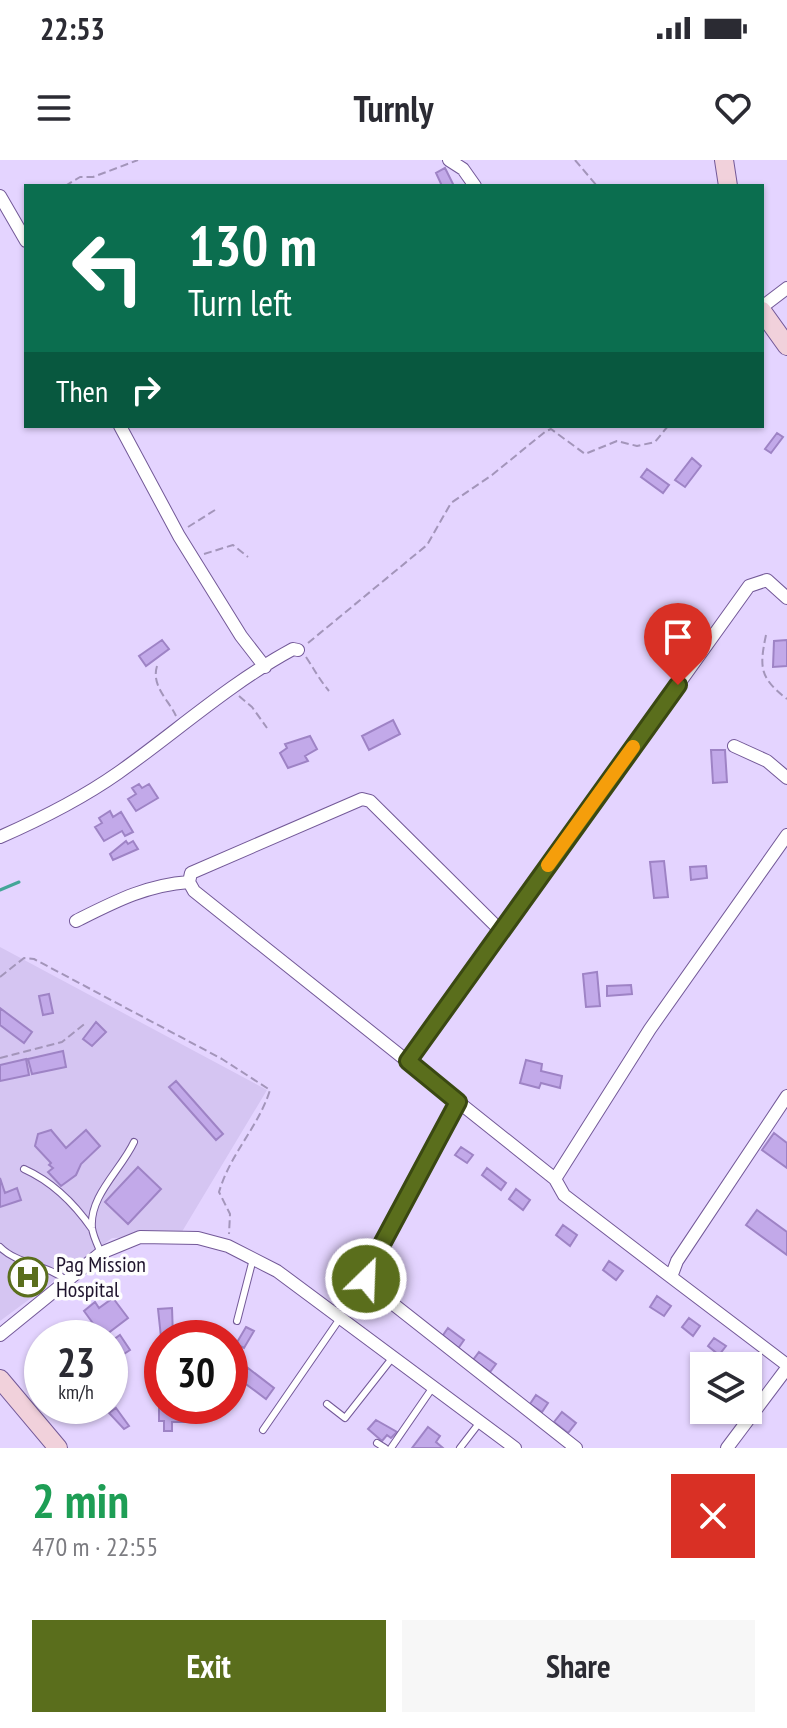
<!DOCTYPE html>
<html lang="en">
<head>
<meta charset="utf-8">
<style>
  body { margin:0; font-family:"PT Sans Narrow",sans-serif; background:#f7f7f7; color:#2b2b33; height:100vh; display:flex; flex-direction:column; font-size:30px; white-space:nowrap }
  * { box-sizing:border-box; margin:0 }
  p { font-size:26px; color:#7c7c81 }
  .icon { flex:none; width:44px; height:44px; fill:none; stroke:currentColor; stroke-width:2; stroke-linecap:round; stroke-linejoin:round }
  .map { position:relative; height:1288px; overflow:hidden }
  .details { display:flex; flex-direction:column; background:#fff; flex:1 }
  .details>* { flex:none }
  .hud { position:absolute; left:24px; top:24px; width:740px; height:244px; border-radius:0px; box-shadow:0 2px 6px #0004; background:#0b6e4f; color:#fff; overflow:hidden }
  .tools { position:absolute; left:690px; top:1192px; display:grid; gap:16px }
  .tools a { display:grid; place-items:center; width:72px; height:72px; border-radius:0px; background:#fff; box-shadow:0 2px 6px #0004; font-size:40px }
  .speed { position:absolute; left:24px; top:1160px; display:flex; gap:16px; font-size:40px; font-weight:700; text-align:center }
  .speed>* { display:grid; place-content:center; width:104px; height:104px; border-radius:50%; background:#fff; box-shadow:0 2px 6px #0004; line-height:1 }
  .speed small { font-size:20px; font-weight:400 }
  .speed .limit { border:12px solid #d22; background:#fff; color:#111 }
  .pin { position:absolute; display:grid; place-items:center; width:68px; height:68px; color:#fff; margin:-82px -34px; border-radius:50% 50% 50% 0; rotate:-45deg; box-shadow:0 0 8px #0007 }
  .pin .icon { rotate:45deg }
  .me { position:absolute; width:88px; margin:-44px; rotate:24deg; stroke-linejoin:round; filter:drop-shadow(0 0 6px #0008) }
  .turn { display:flex; align-items:center; gap:28px; height:168px; padding:0 32px; font-size:36px }
  .turn .icon { width:104px; height:104px; stroke-width:2.5 }
  .turn b { display:block; font-size:56px; line-height:68px }
  .then { display:flex; align-items:center; height:76px; padding:0 32px; background:#0003; gap:16px; font-size:30px }
  .round { display:grid; place-items:center; flex:none; width:84px; height:84px; border-radius:0px; background:#f7f7f7 }
  .head { display:flex; align-items:center; justify-content:space-between; height:136px; padding:0 32px }
  h1 { font-size:48px; font-weight:800; line-height:60px; color:#1e9e55 }
  .action { display:flex; gap:16px; margin-top:auto; padding:16px 32px }
  .action a { flex:1; height:92px; border-radius:0px; background:#5a6e1c; color:#fff; font-size:32px; font-weight:800; line-height:92px; text-align:center }
  .action a+a { background:#f7f7f7; color:#2b2b33 }
  .status { display:flex; justify-content:space-between; align-items:center; height:56px; padding:0 40px; background:#fff; direction:ltr }
  .status svg { height:22px; fill:currentColor }
  header { display:flex; justify-content:space-between; align-items:center; height:104px; padding:0 32px; background:#fff; font-size:36px; font-weight:800 }
  .map>svg:first-child { display:block }
</style>
</head>
<body>
<div class="status"><b>22:53</b><svg viewBox="0 0 49 12"><path d="M0 12V9h3v3zM5 12V6h3v6zM10 12V3h3v9zM15 12V0h3v12zM26 1h20v11H26zM47 4h2v5h-2z"/></svg></div>
<header><svg class="icon" aria-label="menu" viewBox="0 0 24 24"><path d="M4 6h16M4 12h16M4 18h16"/></svg>Turnly<svg class="icon" aria-label="heart" viewBox="0 0 24 24"><path d="M12 20l-8-8c-3-5 5-10 8-4 3-6 11-1 8 4z"/></svg></header>
<div class="map">
<svg width="787" height="1288" viewBox="0 0 787 1288">
  <rect width="100%" height="100%" fill="#e4d4ff"/>
  <path fill="#d5c5f2" d="M 0,787 L 267,930 L 180,1075 L 112,1078 L 0,1161 Z"/>
  <g fill="none" stroke-linecap="round" stroke-linejoin="round">
    <path stroke="#44a698" stroke-width="3" d="M 0,730 L 19,722"/>
  </g>
  <path fill="#c2a9e9" stroke="#9e83c5" stroke-width="2" d="M 445,8 L 454,26 L 442,26 L 436,13 Z
    M 777,273 L 783,277 L 771,293 L 765,289 Z
    M 692,298 L 701,306 L 685,327 L 675,320 Z
    M 647,309 L 669,325 L 663,333 L 641,317 Z
    M 162,480 L 169,489 L 146,506 L 139,496 Z
    M 787,480 L 787,506 L 773,507 L 774,481 Z
    M 393,560 L 400,574 L 369,590 L 362,576 Z
    M 310,576 L 317,589 L 305,596 L 308,601 L 288,608 L 280,593 L 287,588 L 285,584 Z
    M 711,590 L 725,590 L 727,622 L 713,623 Z
    M 139,624 L 142,628 L 149,624 L 158,638 L 136,651 L 128,639 L 136,634 L 132,628 Z
    M 110,651 L 113,657 L 121,652 L 133,672 L 125,676 L 122,671 L 104,681 L 95,667 L 102,663 L 99,658 Z
    M 126,681 L 128,684 L 133,681 L 138,689 L 113,700 L 110,694 Z
    M 664,701 L 668,737 L 654,738 L 650,702 Z
    M 706,706 L 707,718 L 691,720 L 690,707 Z
    M 597,812 L 600,846 L 586,847 L 583,814 Z
    M 631,825 L 632,834 L 607,836 L 607,826 Z
    M 49,834 L 53,853 L 43,855 L 39,836 Z
    M 0,848 L 32,872 L 24,883 L 0,865 Z
    M 96,862 L 106,872 L 92,886 L 83,879 Z
    M 63,891 L 66,907 L 32,914 L 28,899 Z
    M 26,899 L 29,915 L 0,921 L 0,905 Z
    M 526,900 L 542,904 L 541,911 L 562,916 L 560,928 L 541,923 L 539,928 L 520,923 Z
    M 176,921 L 223,974 L 216,980 L 169,927 Z
    M 51,970 L 66,988 L 86,970 L 100,986 L 81,1004 L 76,1015 L 61,1026 L 48,1012 L 53,1008 L 49,1005 L 51,1003 L 35,986 L 38,974 Z
    M 774,973 L 787,983 L 787,1008 L 762,990 Z
    M 461,987 L 473,995 L 467,1003 L 455,995 Z
    M 138,1007 L 161,1029 L 128,1064 L 105,1042 Z
    M 487,1008 L 506,1023 L 501,1030 L 482,1015 Z
    M 0,1018 L 5,1033 L 17,1028 L 21,1040 L 0,1047 Z
    M 516,1029 L 530,1040 L 523,1050 L 509,1039 Z
    M 757,1050 L 787,1072 L 787,1095 L 746,1065 Z
    M 563,1065 L 577,1075 L 570,1086 L 556,1075 Z
    M 609,1101 L 623,1111 L 616,1120 L 603,1110 Z
    M 657,1136 L 671,1146 L 664,1156 L 650,1147 Z
    M 113,1138 L 128,1158 L 103,1177 L 84,1151 L 95,1142 L 99,1148 Z
    M 172,1148 L 173,1177 L 161,1177 L 158,1149 Z
    M 689,1158 L 700,1166 L 693,1176 L 682,1167 Z
    M 246,1167 L 254,1171 L 244,1188 L 236,1184 Z
    M 448,1168 L 464,1180 L 457,1190 L 441,1178 Z
    M 120,1175 L 130,1190 L 113,1201 L 110,1182 Z
    M 714,1178 L 726,1186 L 719,1195 L 708,1186 Z
    M 479,1192 L 496,1204 L 490,1212 L 473,1200 Z
    M 248,1208 L 274,1228 L 266,1239 L 239,1219 Z
    M 536,1235 L 548,1243 L 542,1252 L 530,1244 Z
    M 159,1236 L 162,1236 L 162,1246 L 185,1246 L 185,1262 L 172,1262 L 172,1271 L 164,1271 L 164,1261 L 159,1261 Z
    M 116,1248 L 129,1266 L 124,1269 L 109,1253 Z
    M 562,1252 L 576,1263 L 568,1273 L 554,1262 Z
    M 376,1260 L 397,1272 L 391,1278 L 387,1275 L 382,1281 L 368,1269 Z
    M 428,1267 L 440,1276 L 436,1282 L 443,1288 L 412,1288 Z"/>
  <g fill="none" stroke-linecap="round" stroke-linejoin="round">
    <defs>
      <path id="lane" d="M 24,1009 C 53,1022 74,1043 92,1069
        M 0,1087 C 18,1105 47,1104 67,1121
        M 101,1093 C 98,1086 93,1076 92,1068 C 89,1036 121,1010 134,982
        M 237,1161 L 253,1099
        M 327,1244 L 345,1258 L 393,1197
        M 263,1270 L 341,1157
        M 377,1283 L 385,1288
        M 391,1288 L 433,1227
        M 460,1288 L 480,1262"/>
      <path id="street" d="M 449,0 L 463,9 L 475,26
        M 0,36 L 26,81
        M 762,147 L 787,128
        M 120,266 L 179,376 L 241,476 L 265,507
        M 734,586 L 767,601 L 787,618
        M 0,677 C 41,659 81,639 118,613 C 176,572 230,523 293,489 L 298,490
        M 76,761 C 114,742 146,725 189,722
        M 501,771 L 370,641 L 362,639 L 191,713 L 189,722 L 194,731 L 555,1019
        M 408,901 L 749,426 L 767,420 L 787,438
        M 787,936 L 677,1101 L 671,1117 L 787,1205
        M 458,942 L 367,1112 L 369,1125 L 576,1288
        M 671,1117 L 564,1035 L 555,1019 L 650,869 L 787,675
        M 0,1175 L 101,1093 L 140,1077 L 198,1078 L 228,1086 L 277,1111 L 515,1288
        M 727,1288 L 787,1208"/>
      <path id="secondary" d="M 724,0 L 728,26
        M 762,151 L 787,186
        M 0,1219 L 58,1288"/>
    </defs>
    <use href="#lane" stroke="#735998" stroke-width="8"/>
    <use href="#street" stroke="#735998" stroke-width="14"/>
    <use href="#secondary" stroke="#735998" stroke-width="20"/>
    <path stroke="#a395ba" stroke-width="2" stroke-dasharray="8 4" stroke-linecap="butt" d="M 575,0 L 597,26
      M 65,26 L 80,17 L 93,17 L 138,0
      M 188,367 L 215,350
      M 204,394 L 233,385 L 248,397
      M 766,475 C 759,508 760,518 787,539
      M 308,483 L 427,385 L 451,343 L 492,315 L 546,271 L 551,269 L 585,294 L 617,281 L 637,286 L 655,282 L 668,266
      M 306,497 C 314,509 319,519 329,531
      M 157,506 C 151,526 168,539 176,556
      M 239,536 L 252,547 L 267,568
      M 0,817 L 24,798 L 34,799 L 222,899 L 270,930 C 258,968 231,992 219,1032 L 230,1054 L 229,1074
      M 0,898 L 62,882 L 87,862"/>
    <use href="#lane" stroke="#fff" stroke-width="6"/>
    <use href="#street" stroke="#fff" stroke-width="12"/>
    <use href="#secondary" stroke="#f1d1db" stroke-width="18"/>
  </g>
  <g fill="none" stroke-linecap="round" stroke-linejoin="round">
    <defs>
      <path id="route" d="M 366,1119 L 367,1112 L 458,942 L 408,901 L 678,525"/>
    </defs>
    <use href="#route" stroke="#3a4812" stroke-width="20"/>
    <use href="#route" stroke="#5a6e1c" stroke-width="14"/>
    <path stroke="#f59e0b" stroke-width="14" d="M 548,705 L 633,587"/>
  </g>
  <defs>
    <symbol id="hospital-ring" viewBox="-11 -11 22 22"><circle r="9.5" fill="#fefefe" stroke="#5a6e1c" stroke-width="1.5"/><path d="M-5-5h3v3.5h4V-5h3V5h-3V1.5h-4V5h-3Z" fill="#5a6e1c"/></symbol>
  </defs>
  <g fill-rule="evenodd">
    <use href="#hospital-ring" x="6" y="1095" width="44" height="44"/>
  </g>
  <g text-anchor="middle" stroke-width="7" stroke-linejoin="round" paint-order="stroke">
    <g font-size="22" fill="#1f142d" stroke="#fefefe" text-anchor="start">
      <text x="56" y="1112">Pag Mission<tspan x="56" dy="25">Hospital</tspan></text>
    </g>
  </g>
</svg>
<div class="tools">
<a><svg class="icon" aria-label="layers" viewBox="0 0 24 24"><path d="M12 4l9 5-9 5-9-5zM3 14l9 5 9-5"/></svg></a>
</div>
<div class="speed"><div>23<small>km/h</small></div><div class="limit">30</div></div>
<div class="pin" style="left:678px;top:525px;background:#d93025"><svg class="icon" aria-label="arrive" viewBox="0 0 24 24"><path d="M6 21V4h12l-3 4 3 4H6"/></svg></div>
<svg class="me" style="left:366px;top:1119px" viewBox="-20 -20 40 40"><circle r="17" fill="#5a6e1c" stroke="#fff" stroke-width="3"/><path d="M0-11L8 9 0 5-8 9z" fill="#fff"/></svg>
<div class="hud">
<div class="turn"><svg class="icon" aria-label="left" viewBox="0 0 24 24"><path d="M17 20v-9H6M10 6l-5 5 5 5"/></svg><div><b>130 m</b>Turn left</div></div>
<div class="then">Then<svg class="icon" aria-label="right" viewBox="0 0 24 24"><path d="M7 20v-9h11M14 6l5 5-5 5"/></svg></div>
</div>
</div>
<section class="details">
<div class="head"><div><h1>2 min</h1><p>470 m · 22:55</p></div><a class="round" style="background:#d93025;color:#fff"><svg class="icon" aria-label="close" viewBox="0 0 24 24"><path d="M6 6l12 12M18 6L6 18"/></svg></a></div>
<div class="action"><a>Exit</a><a>Share</a></div>
</section>
</body>
</html>
